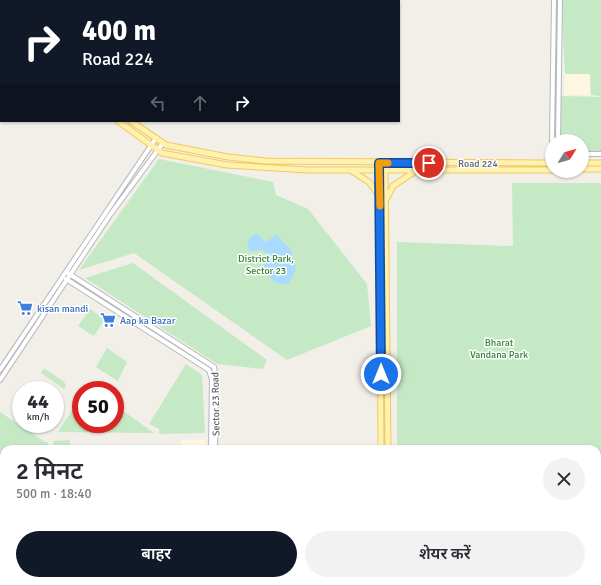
<!DOCTYPE html>
<html lang="hi">
<head>
<meta charset="utf-8">
<style>
  body { margin:0; font-family:Signika,"Noto Sans Devanagari",sans-serif; background:#f2f2f3; color:#2b2b33; height:100vh; display:flex; flex-direction:column; font-size:15px; white-space:nowrap }
  * { box-sizing:border-box; margin:0 }
  p { font-size:13px; color:#7c7c81 }
  .icon { flex:none; width:22px; height:22px; fill:none; stroke:currentColor; stroke-width:2; stroke-linecap:round; stroke-linejoin:round }
  .map { position:relative; flex:1; overflow:hidden }
  .drawer { position:absolute; left:0px; top:445px; width:601px; height:140px; display:flex; flex-direction:column; background:#fff; border-radius:12px 12px 0 0; box-shadow:0 1px 3px #0004 }
  .drawer>* { flex:none }
  .hud { position:absolute; left:0px; top:0px; width:400px; height:122px; box-shadow:0 1px 3px #0004; background:#111827; color:#fff; overflow:hidden }
  .needle { width:26px; rotate:53deg }
  .buttons { position:absolute; left:545px; top:134px; display:grid; gap:8px }
  .buttons a { display:grid; place-items:center; width:44px; height:44px; border-radius:50%; background:#fff; box-shadow:0 1px 3px #0004; font-size:20px }
  .speed { position:absolute; left:12px; top:381px; display:flex; gap:8px; font-size:20px; font-weight:700; text-align:center }
  .speed>* { display:grid; place-content:center; width:52px; height:52px; border-radius:50%; background:#fff; box-shadow:0 1px 3px #0004; line-height:1 }
  .speed small { font-size:10px; font-weight:400 }
  .speed .limit { border:6px solid #d22; background:#fff; color:#111 }
  .pin { position:absolute; display:grid; place-items:center; width:34px; height:34px; color:#fff; margin:-17px; border:2px solid #fff; border-radius:50%; box-shadow:0 1px 4px #0007 }
  .me { position:absolute; width:44px; margin:-22px; rotate:0deg; stroke-linejoin:round; filter:drop-shadow(0 0 3px #0008) }
  .turn { display:flex; align-items:center; gap:14px; height:84px; padding:0 16px; font-size:18px }
  .turn .icon { width:52px; height:52px; stroke-width:2.5 }
  .turn b { display:block; font-size:28px; line-height:34px }
  .lanes { display:flex; align-items:center; height:38px; padding:0 16px; background:#0003; justify-content:center; gap:20px; direction:ltr }
  .lanes .off { opacity:.35 }
  .round { display:grid; place-items:center; flex:none; width:42px; height:42px; border-radius:21px; background:#f2f2f3 }
  .headline { display:flex; align-items:center; justify-content:space-between; height:68px; padding:0 16px }
  h1 { font-size:24px; font-weight:600; line-height:30px }
  .primary-button { display:flex; gap:8px; margin-top:auto; padding:8px 16px }
  .primary-button a { flex:1; height:46px; border-radius:24px; background:#111827; color:#fff; font-size:16px; font-weight:600; line-height:46px; text-align:center }
  .primary-button a+a { background:#f2f2f3; color:#2b2b33 }
  .map>svg:first-child { display:block }
</style>
</head>
<body>
<div class="map">
<svg width="601" height="585" viewBox="0 0 601 585">
  <rect width="100%" height="100%" fill="#f1efe8"/>
  <path fill="#fef7e0" d="M 565,74 L 590,74 L 590,95 L 564,95 Z
    M 181,440 L 205,440 L 205,449 L 181,449 Z"/>
  <path fill="#c5e8c5" d="M 561,0 L 601,0 L 601,96 L 591,95 L 590,74 L 565,74 Z
    M 561,96 L 601,97 L 601,152 L 582,153 L 582,141 L 560,141 Z
    M 159,159 L 273,182 L 276,195 L 308,209 L 367,284 L 371,326 L 287,360 L 134,253 L 79,270 Z
    M 512,183 L 601,183 L 601,585 L 397,585 L 397,581 L 597,581 L 597,449 L 397,449 L 397,242 L 513,246 Z
    M 133,263 L 267,360 L 263,369 L 217,364 L 85,278 Z
    M 90,309 L 105,319 L 94,336 L 78,326 Z
    M 107,348 L 127,362 L 118,381 L 96,367 Z
    M 186,364 L 202,375 L 205,433 L 159,434 L 159,429 L 149,424 Z
    M 44,368 L 64,382 L 66,385 L 64,389 L 41,373 Z
    M 81,397 L 81,424 L 115,424 L 115,405 L 154,433 L 58,432 Z
    M 0,412 L 45,442 L 48,442 L 49,449 L 4,449 L 4,459 L 0,456 Z
    M 70,440 L 70,449 L 53,449 L 53,441 Z
    M 0,538 L 4,538 L 4,581 L 38,581 L 39,582 L 39,581 L 146,581 L 146,585 L 0,585 Z
    M 221,581 L 297,581 L 297,585 L 221,585 Z"/>
  <path fill="#aadaff" d="M 257,234 L 266,242 L 276,235 L 291,250 L 296,269 L 289,284 C 278,286 265,278 264,265 C 264,260 268,258 267,253 L 262,250 L 250,251 L 247,245 L 250,237 Z"/>
  <g fill="none" stroke-linecap="round" stroke-linejoin="round">
    <defs>
      <path id="minor" d="M 552,141 L 554,0
        M 558,141 L 560,0
        M 582,154 L 601,154
        M 552,170 L 552,149
        M 68,273 L 214,367 L 216,378 L 215,449
        M 66,279 L 209,370 L 212,380 L 211,449
        M 0,370 L 156,138
        M 0,380 L 110,215 L 163,143
        M 212,581 L 212,585
        M 216,581 L 216,585"/>
      <path id="major" d="M 0,21 L 1,22
        M 0,30 L 1,31
        M 118,121 L 162,153 L 227,165 L 307,170 L 552,170
        M 131,121 L 166,145 L 228,157 L 265,161 L 552,163
        M 582,163 L 601,163
        M 379,168 L 381,449
        M 385,168 L 388,449
        M 582,169 L 601,169
        M 352,171 L 369,182 L 378,194
        M 387,198 L 393,186 L 417,170
        M 379,585 L 379,581
        M 386,585 L 386,581"/>
    </defs>
    <use href="#minor" stroke="#b5b8bc" stroke-width="6"/>
    <use href="#major" stroke="#f2c960" stroke-width="7"/>
    <use href="#minor" stroke="#fff" stroke-width="4"/>
    <use href="#major" stroke="#fff2af" stroke-width="5"/>
  </g>
  <g fill="none" stroke-linecap="round" stroke-linejoin="round">
    <defs>
      <path id="route" d="M 381,374 L 379,163 L 429,163"/>
    </defs>
    <use href="#route" stroke="#114b97" stroke-width="10"/>
    <use href="#route" stroke="#1a73e8" stroke-width="7"/>
    <path stroke="#f59e0b" stroke-width="7" d="M 380,206 L 379,163 L 388,163"/>
  </g>
  <defs>
    <symbol id="supermarket-bare" viewBox="-9 -9 18 18"><path d="M-6-5.5h2.5l.6 2H6L4.5 2H-2.5L-4.4-4H-6ZM-1.5 3.2a1.3 1.3 0 1 0 .1 0ZM3 3.2a1.3 1.3 0 1 0 .1 0Z" fill="#3f7fe0" stroke="#fff" stroke-width="2.5" paint-order="stroke"/></symbol>
  </defs>
  <g fill-rule="evenodd">
    <use href="#supermarket-bare" x="14" y="297" width="22" height="22"/>
    <use href="#supermarket-bare" x="97" y="309" width="22" height="22"/>
  </g>
  <g text-anchor="middle" stroke-width="3" stroke-linejoin="round" paint-order="stroke">
    <g font-size="10" fill="#5f6368" stroke="#fff">
      <text x="478" y="167">Road 224</text>
      <text transform="translate(215 404) rotate(-91)" y="4">Sector 23 Road</text>
    </g>
    <g font-size="10" fill="#348238" stroke="#fff">
      <text x="266" y="262">District Park,<tspan x="266" dy="12">Sector 23</tspan></text>
      <text x="499" y="346">Bharat<tspan x="499" dy="12">Vandana Park</tspan></text>
    </g>
    <g font-size="10" fill="#366cbe" stroke="#fff" text-anchor="start">
      <text x="37" y="312">kisan mandi</text>
      <text x="120" y="324">Aap ka Bazar</text>
    </g>
  </g>
</svg>
<div class="buttons">
<a><svg class="needle" viewBox="-14 -14 28 28"><path d="M0-13l5 13h-10z" fill="#e53935"/><path d="M0 13l5-13h-10z" fill="#7c7c81"/></svg></a>
</div>
<div class="speed"><div>44<small>km/h</small></div><div class="limit">50</div></div>
<div class="pin" style="left:429px;top:163px;background:#d93025"><svg class="icon" aria-label="arrive" viewBox="0 0 24 24"><path d="M6 21V4h12l-3 4 3 4H6"/></svg></div>
<svg class="me" style="left:381px;top:374px" viewBox="-20 -20 40 40"><circle r="17" fill="#1a73e8" stroke="#fff" stroke-width="3"/><path d="M0-11L8 9 0 5-8 9z" fill="#fff"/></svg>
<div class="hud">
<div class="turn"><svg class="icon" aria-label="right" viewBox="0 0 24 24"><path d="M7 20v-9h11M14 6l5 5-5 5"/></svg><div><b>400 m</b>Road 224</div></div>
<div class="lanes"><svg class="icon off" aria-label="left" viewBox="0 0 24 24"><path d="M17 20v-9H6M10 6l-5 5 5 5"/></svg><svg class="icon off" aria-label="ahead" viewBox="0 0 24 24"><path d="M12 20V5M6 11l6-6 6 6"/></svg><svg class="icon" aria-label="right" viewBox="0 0 24 24"><path d="M7 20v-9h11M14 6l5 5-5 5"/></svg></div>
</div>
<section class="drawer">
<div class="headline"><div><h1>2 मिनट</h1><p>500 m · 18:40</p></div><a class="round"><svg class="icon" aria-label="close" viewBox="0 0 24 24"><path d="M6 6l12 12M18 6L6 18"/></svg></a></div>
<div class="primary-button"><a>बाहर</a><a>शेयर करें</a></div>
</section>
</div>
</body>
</html>
